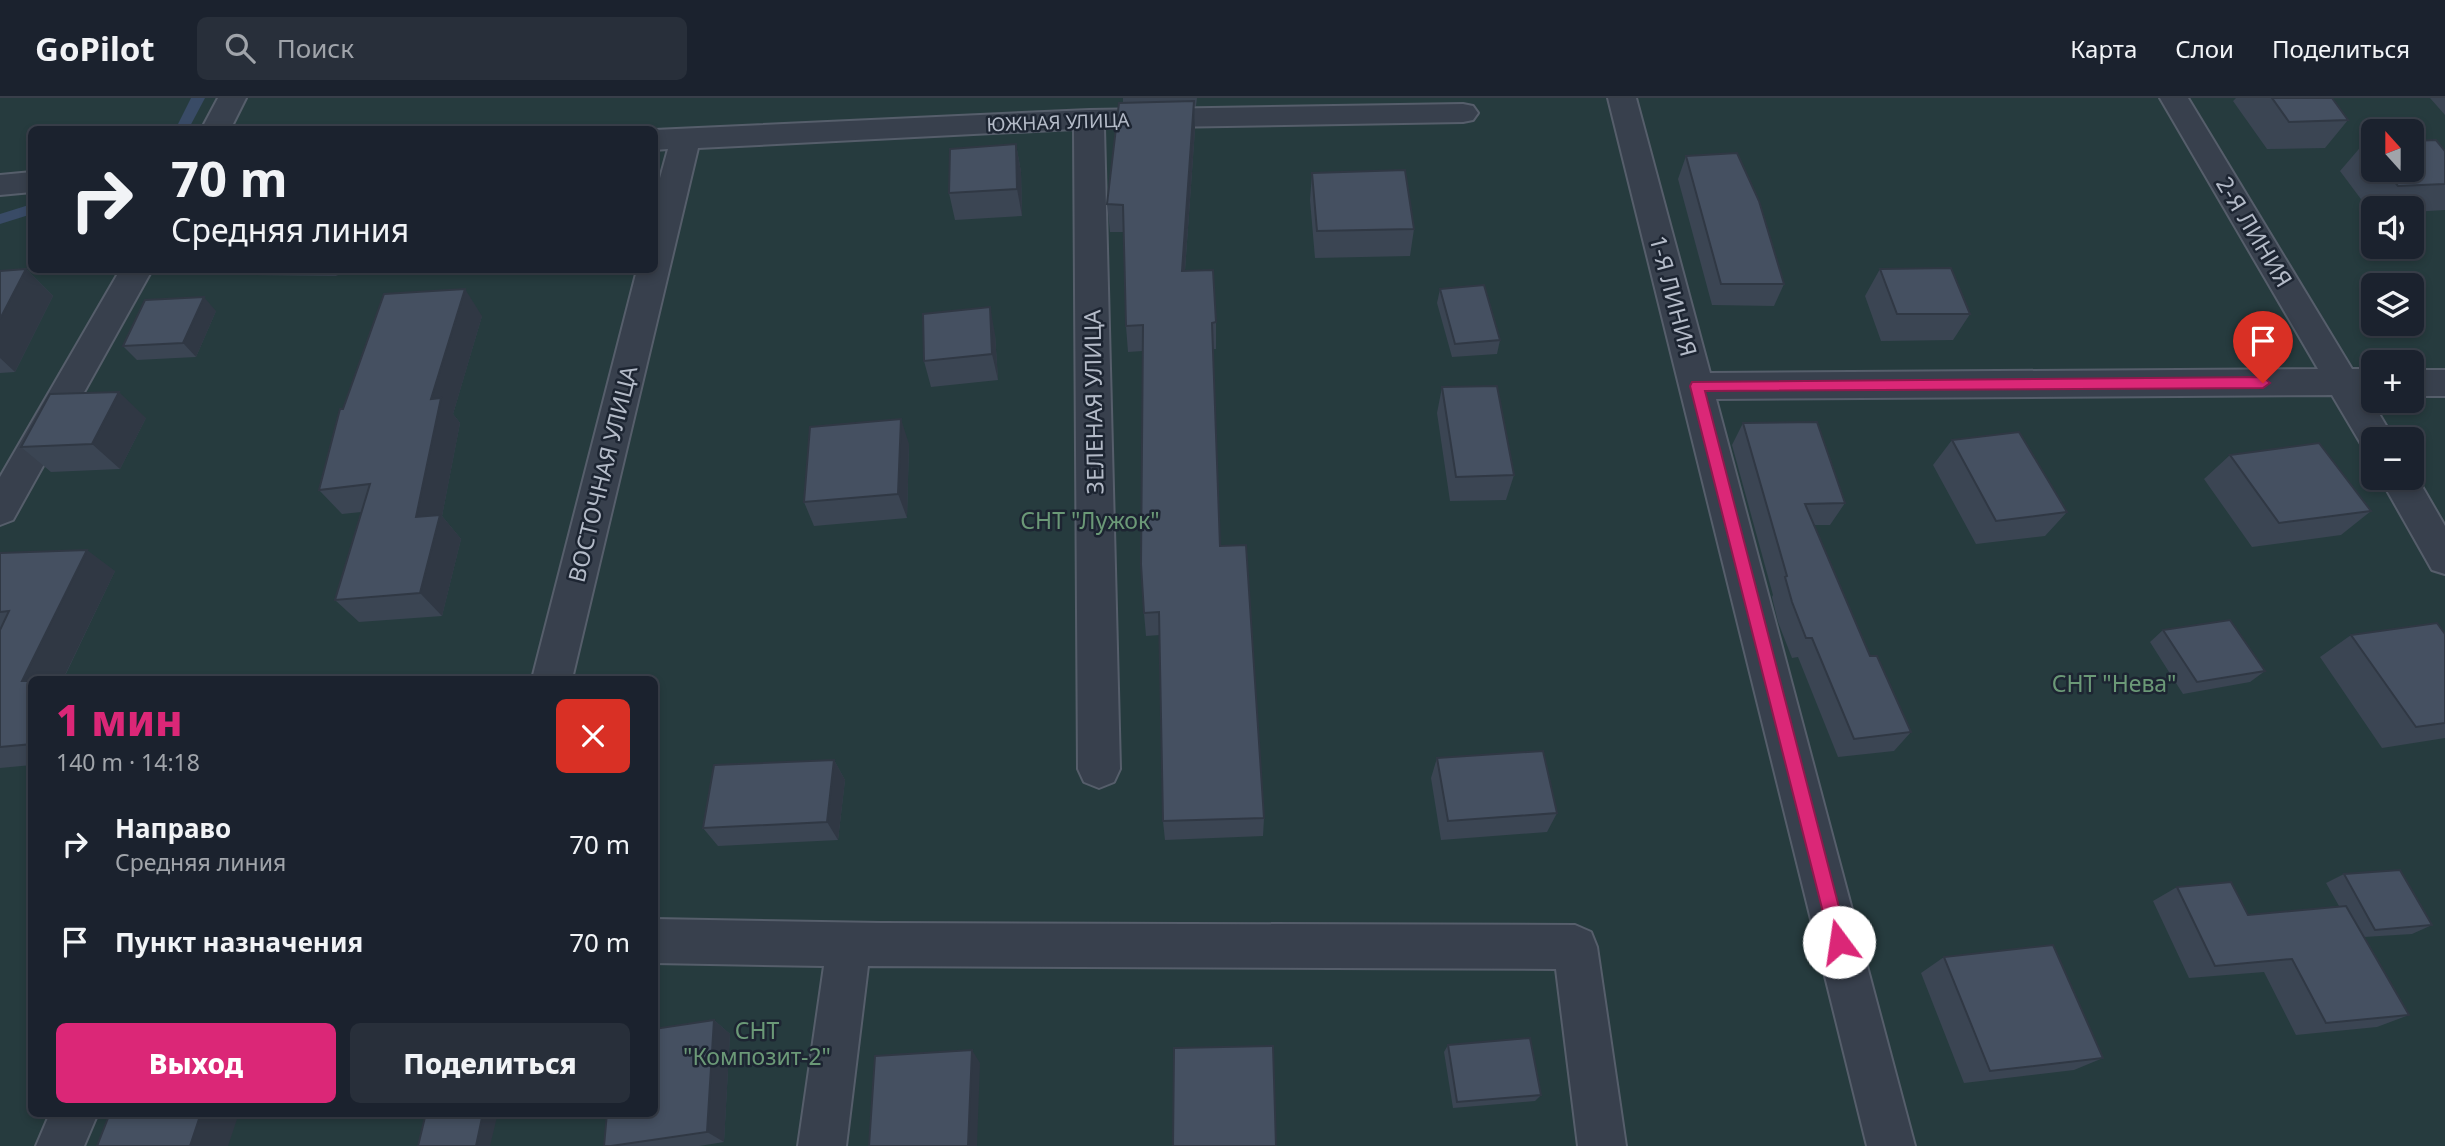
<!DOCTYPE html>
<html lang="ru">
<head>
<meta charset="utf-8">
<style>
  body { margin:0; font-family:"Noto Sans",sans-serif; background:#282f3a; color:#f1f3f6; height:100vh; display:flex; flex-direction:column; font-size:26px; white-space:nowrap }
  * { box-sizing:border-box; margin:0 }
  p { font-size:23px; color:#a0a4aa }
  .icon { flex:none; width:38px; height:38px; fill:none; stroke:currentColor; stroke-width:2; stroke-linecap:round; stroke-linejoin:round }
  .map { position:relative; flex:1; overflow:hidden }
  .side { position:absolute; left:28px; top:578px; width:630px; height:441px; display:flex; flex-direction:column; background:#1b222e; border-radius:10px; box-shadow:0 4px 10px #0003,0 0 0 2px #393f4a }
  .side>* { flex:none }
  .guide { position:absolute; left:28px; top:28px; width:630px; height:147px; border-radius:10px; box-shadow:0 4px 10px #0003,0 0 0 2px #393f4a; background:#1b222e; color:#f1f3f6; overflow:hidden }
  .needle { width:46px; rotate:339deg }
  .buttons { position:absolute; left:2361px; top:21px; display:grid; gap:14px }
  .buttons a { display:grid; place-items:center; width:63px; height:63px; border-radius:10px; background:#1b222e; box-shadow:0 4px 10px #0003,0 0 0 2px #393f4a; font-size:35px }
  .pin { position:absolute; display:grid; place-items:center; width:60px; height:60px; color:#fff; margin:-72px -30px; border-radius:50% 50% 50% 0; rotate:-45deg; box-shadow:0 0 7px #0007 }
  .pin .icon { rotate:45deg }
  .me { position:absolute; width:77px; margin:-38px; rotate:346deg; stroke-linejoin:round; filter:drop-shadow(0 0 5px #0008) }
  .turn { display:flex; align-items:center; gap:24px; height:147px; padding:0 28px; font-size:32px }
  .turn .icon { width:91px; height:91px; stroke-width:2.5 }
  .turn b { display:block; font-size:49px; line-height:60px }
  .round { display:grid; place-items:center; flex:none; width:74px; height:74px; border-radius:10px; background:#282f3a }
  .overview { display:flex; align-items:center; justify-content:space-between; height:119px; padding:0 28px }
  h1 { font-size:42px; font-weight:800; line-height:52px; color:#db2777 }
  .primary-button { display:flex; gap:14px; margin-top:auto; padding:14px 28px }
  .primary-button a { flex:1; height:80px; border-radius:10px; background:#db2777; color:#fff; font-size:28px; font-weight:800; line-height:80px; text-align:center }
  .primary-button a+a { background:#282f3a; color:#f1f3f6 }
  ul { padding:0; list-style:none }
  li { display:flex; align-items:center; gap:21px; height:98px; padding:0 28px }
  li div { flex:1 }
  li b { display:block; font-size:26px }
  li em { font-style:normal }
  header { display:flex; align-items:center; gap:42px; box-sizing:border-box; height:98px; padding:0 35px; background:#1b222e; border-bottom:2px solid #393f4a }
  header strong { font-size:33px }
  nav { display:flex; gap:38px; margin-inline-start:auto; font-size:24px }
  .search { width:490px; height:63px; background:#282f3a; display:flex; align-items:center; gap:18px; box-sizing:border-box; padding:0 24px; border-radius:10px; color:#a0a4aa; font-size:26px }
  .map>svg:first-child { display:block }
</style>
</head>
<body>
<header>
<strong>GoPilot</strong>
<div class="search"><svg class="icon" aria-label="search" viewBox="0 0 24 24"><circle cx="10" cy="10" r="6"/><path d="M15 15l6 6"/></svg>Поиск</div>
<nav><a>Карта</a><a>Слои</a><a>Поделиться</a></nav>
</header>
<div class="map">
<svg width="2445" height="1048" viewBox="0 0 2445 1048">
  <rect width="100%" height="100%" fill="#242e3d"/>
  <path fill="#263b3e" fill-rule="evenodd" d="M 0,0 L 2445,0 L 2445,1048 L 0,1048 ZM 32,32 L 654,32 L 654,172 L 32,172 ZM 2373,33 L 2412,33 L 2412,72 L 2373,72 ZM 2373,110 L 2412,110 L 2412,149 L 2373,149 ZM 2373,187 L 2412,187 L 2412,226 L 2373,226 ZM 2373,264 L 2412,264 L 2412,303 L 2373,303 ZM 2373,341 L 2412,341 L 2412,380 L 2373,380 ZM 32,581 L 654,581 L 654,1015 L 32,1015 Z"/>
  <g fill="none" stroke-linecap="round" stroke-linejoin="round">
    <path fill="#394b66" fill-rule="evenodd" d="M 191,0 L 205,0 L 188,32 L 175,32 Z
      M 32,106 L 32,116 L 0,126 L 0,116 Z"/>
    <defs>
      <path id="street" d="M 218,0 L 246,0 L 230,32 L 201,32 Z
        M 1608,0 L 1636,0 L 1710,275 L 2318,271 L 2160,0 L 2188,0 L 2352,271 L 2373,271 L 2373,297 L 2368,297 L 2394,341 L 2373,341 L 2373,354 L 2364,351 L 2332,297 L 1716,301 L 1915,1048 L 1867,1048 Z
        M 1463,6 L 1473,8 L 1478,15 L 1473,22 L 1463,24 L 1104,30 L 1120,671 L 1114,684 L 1099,690 L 1084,684 L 1078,671 L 1074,31 L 698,50 L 572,581 L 532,581 L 637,172 L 654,172 L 654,102 L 668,51 L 654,52 L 654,32 L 1089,12 Z
        M 32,74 L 32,94 L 0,97 L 0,77 Z
        M 120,172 L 152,172 L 13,422 L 0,427 L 0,379 Z
        M 2412,272 L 2445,272 L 2445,298 L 2412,298 Z
        M 2412,371 L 2445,428 L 2445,476 L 2432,472 L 2380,380 L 2412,380 Z
        M 654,821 L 881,825 L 1575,827 L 1591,834 L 1597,849 L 1626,1048 L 1578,1048 L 1556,871 L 868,868 L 846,1048 L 798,1048 L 824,868 L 654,865 Z
        M 50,1015 L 98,1015 L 84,1048 L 36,1048 Z"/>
    </defs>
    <use href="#street" stroke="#565e6b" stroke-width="4"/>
    <use href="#street" fill="#38404d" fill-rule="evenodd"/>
  </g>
  <path fill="#3b4553" d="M 1123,0 L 1197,0 L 1196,8 L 1194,8 L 1195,31 L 1185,173 L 1216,224 L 1216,251 L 1213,251 L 1220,448 L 1264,720 L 1263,738 L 1165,742 L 1163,723 L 1160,537 L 1146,538 L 1144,515 L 1143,253 L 1128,254 L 1126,228 L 1124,134 L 1110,134 L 1107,106 L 1123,5 Z
    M 2236,0 L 2332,0 L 2348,22 L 2325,50 L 2267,51 L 2233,3 Z
    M 2430,0 L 2445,0 L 2445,17 Z
    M 2364,45 L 2373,45 L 2373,72 L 2412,72 L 2445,53 L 2445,112 L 2412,114 L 2412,110 L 2373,110 L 2372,116 L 2340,73 Z
    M 1016,46 L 1021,74 L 1022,118 L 955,122 L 949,95 Z
    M 1686,58 L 1784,186 L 1774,208 L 1712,207 L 1678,81 Z
    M 1312,75 L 1414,131 L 1410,158 L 1315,160 L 1310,102 Z
    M 26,171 L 53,198 L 15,274 L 0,275 L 0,173 Z
    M 1880,171 L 1970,216 L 1953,242 L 1881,243 L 1865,198 Z
    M 245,172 L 341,172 L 337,178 L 250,177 Z
    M 1440,191 L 1500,242 L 1497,256 L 1452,259 L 1437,205 Z
    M 216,213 L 196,259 L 137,262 L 123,248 Z
    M 482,218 L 453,316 L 460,325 L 442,418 L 461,441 L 442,518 L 359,524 L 335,502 L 361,414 L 342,416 L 319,392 L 343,311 Z
    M 995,236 L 998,282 L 931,289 L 924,263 Z
    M 1442,289 L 1514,377 L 1506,402 L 1450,403 L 1437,315 Z
    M 146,320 L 120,371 L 51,374 L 21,349 Z
    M 1743,325 L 1845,405 L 1830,427 L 1814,427 L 1870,558 L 1911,634 L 1894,653 L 1838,659 L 1798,559 L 1792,560 L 1778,524 L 1772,499 L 1773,497 L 1732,347 Z
    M 1952,342 L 2067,414 L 2045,438 L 1976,446 L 1933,367 Z
    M 909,346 L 907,420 L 814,428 L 804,404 Z
    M 2230,357 L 2371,413 L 2341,437 L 2252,449 L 2204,381 Z
    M 0,455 L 115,473 L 64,580 L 32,581 L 32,667 L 0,670 Z
    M 2163,532 L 2265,573 L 2250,584 L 2183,596 L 2150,544 Z
    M 2445,536 L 2445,640 L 2382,650 L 2320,559 L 2351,537 Z
    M 1437,660 L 1557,715 L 1547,734 L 1441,742 L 1431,680 Z
    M 834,662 L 845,682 L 838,742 L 718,748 L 703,730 Z
    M 2344,776 L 2432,827 L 2412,836 L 2364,839 L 2409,917 L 2377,929 L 2296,937 L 2264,874 L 2189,880 L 2153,803 L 2177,789 L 2248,817 L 2339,808 L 2326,785 Z
    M 1944,859 L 2103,960 L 2074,972 L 1964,985 L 1921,875 Z
    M 714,922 L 730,936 L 724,1044 L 699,1048 L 604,1048 Z
    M 1448,947 L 1541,997 L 1535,1003 L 1453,1010 L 1444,954 Z"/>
  <path fill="#303844" d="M 1194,3 L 1195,31 L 1183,200 L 1182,173 Z
    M 1016,46 L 1021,74 L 1022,118 L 1017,91 Z
    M 26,171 L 53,198 L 15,274 L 0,260 L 0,221 Z
    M 332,172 L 341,172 L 337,178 Z
    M 465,191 L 482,218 L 453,316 L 460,325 L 442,418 L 461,441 L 442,518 L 420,495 L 416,419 L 431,301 Z
    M 204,199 L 216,213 L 196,259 L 183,245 Z
    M 990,209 L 995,236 L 998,282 L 992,256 Z
    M 119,294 L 146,320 L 120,371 L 92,346 Z
    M 901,321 L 909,346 L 907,420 L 898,396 Z
    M 87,452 L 115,473 L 63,581 L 32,581 L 32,590 L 22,583 Z
    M 834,662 L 845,682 L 838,742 L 827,724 Z
    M 714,922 L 730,936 L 724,1044 L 707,1034 Z
    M 972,952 L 980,965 L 977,1048 L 968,1048 Z
    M 201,1015 L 239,1015 L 228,1048 L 190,1048 Z
    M 483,1015 L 498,1015 L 490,1048 L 476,1048 Z"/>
  <path fill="#455061" stroke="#303844" stroke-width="2" d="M 2272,0 L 2332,0 L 2348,22 L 2289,24 Z
    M 1194,3 L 1182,173 L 1213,172 L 1216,224 L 1212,225 L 1220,448 L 1246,447 L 1264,720 L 1163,723 L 1159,514 L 1144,515 L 1141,466 L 1143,227 L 1126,228 L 1123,107 L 1107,106 L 1119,5 Z
    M 2436,42 L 2445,53 L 2445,86 L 2398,88 L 2385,72 L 2412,72 L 2412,43 Z
    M 2364,45 L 2373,45 L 2373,57 Z
    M 1016,46 L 1017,91 L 949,95 L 950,51 Z
    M 1737,55 L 1759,103 L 1784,186 L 1721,186 L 1686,58 Z
    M 1405,72 L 1414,131 L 1317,133 L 1312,75 Z
    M 1951,170 L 1970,216 L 1897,216 L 1880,171 Z
    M 26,171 L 0,221 L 0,173 Z
    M 1484,187 L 1500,242 L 1455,246 L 1440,191 Z
    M 465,191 L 431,301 L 441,300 L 416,419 L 440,417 L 420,495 L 335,502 L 370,386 L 319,392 L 340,311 L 343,311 L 384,196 Z
    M 204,199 L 183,245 L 123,248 L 145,202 Z
    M 990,209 L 992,256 L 924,263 L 923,216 Z
    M 1497,288 L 1514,377 L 1456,379 L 1442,289 Z
    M 119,294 L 92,346 L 21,349 L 50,296 Z
    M 901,321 L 898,396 L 804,404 L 810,329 Z
    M 1817,324 L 1845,405 L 1805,406 L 1870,558 L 1877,558 L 1911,634 L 1854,641 L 1812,540 L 1806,540 L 1792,504 L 1785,479 L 1787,478 L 1743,325 Z
    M 2019,334 L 2067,414 L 1996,423 L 1952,342 Z
    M 2319,345 L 2371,413 L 2279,425 L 2230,357 Z
    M 87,452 L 22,583 L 32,583 L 32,646 L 0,649 L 0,532 L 9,513 L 0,514 L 0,455 Z
    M 2230,522 L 2265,573 L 2197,584 L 2163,532 Z
    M 2437,525 L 2445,536 L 2445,625 L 2416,629 L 2351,537 Z
    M 78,578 L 77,581 L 49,581 Z
    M 1543,653 L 1557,715 L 1448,723 L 1437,660 Z
    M 834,662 L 827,724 L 703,730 L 714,667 Z
    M 2400,772 L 2432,827 L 2375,832 L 2344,776 Z
    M 2231,784 L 2248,817 L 2346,808 L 2409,917 L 2326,925 L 2292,861 L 2215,868 L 2177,789 Z
    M 2053,847 L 2103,960 L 1990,973 L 1944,859 Z
    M 714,922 L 707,1034 L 611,1048 L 604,1048 L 607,1015 L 654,1015 L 654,931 Z
    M 1530,940 L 1541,997 L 1457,1004 L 1448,947 Z
    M 1273,948 L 1276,1048 L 1173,1048 L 1174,950 Z
    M 972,952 L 968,1048 L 869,1048 L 875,958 Z
    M 110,1015 L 201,1015 L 190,1048 L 97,1048 Z
    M 426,1015 L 483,1015 L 476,1048 L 418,1048 Z"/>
  <path fill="#db2777" stroke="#8e194d" stroke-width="2" d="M 2263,279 L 2270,285 L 2263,290 L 1705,293 L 1848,844 L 1845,850 L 1839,853 L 1832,850 L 1690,288 L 1692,284 Z"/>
  <g text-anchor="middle" stroke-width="5" stroke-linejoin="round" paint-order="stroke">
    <g font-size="19" fill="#b4bbc8" stroke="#1d2532">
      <text transform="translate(1058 24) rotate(-2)" y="7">ЮЖНАЯ УЛИЦА</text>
    </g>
    <g font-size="23" fill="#b4bbc8" stroke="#1d2532">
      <text transform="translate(2254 134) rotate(59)" y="8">2-Я ЛИНИЯ</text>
      <text transform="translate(1673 198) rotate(75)" y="8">1-Я ЛИНИЯ</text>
      <text transform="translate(1094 304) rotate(-91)" y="8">ЗЕЛЕНАЯ УЛИЦА</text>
      <text transform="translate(603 376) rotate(-76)" y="8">ВОСТОЧНАЯ УЛИЦА</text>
    </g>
    <g font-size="23" fill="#6b9977" stroke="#1d2532">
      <text x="1090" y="431">СНТ "Лужок"</text>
      <text x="2114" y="594">СНТ "Нева"</text>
      <text x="757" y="941">СНТ<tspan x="757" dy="26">"Композит-2"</tspan></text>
    </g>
  </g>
</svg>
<div class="buttons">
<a><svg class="needle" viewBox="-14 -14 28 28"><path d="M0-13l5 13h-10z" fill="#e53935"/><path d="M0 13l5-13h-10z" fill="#a0a4aa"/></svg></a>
<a><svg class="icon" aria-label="sound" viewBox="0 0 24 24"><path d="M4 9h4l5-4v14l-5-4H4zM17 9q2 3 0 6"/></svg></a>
<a><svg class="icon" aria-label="layers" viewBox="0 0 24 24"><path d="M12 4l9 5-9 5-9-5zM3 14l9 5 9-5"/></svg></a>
<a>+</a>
<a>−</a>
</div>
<div class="pin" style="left:2263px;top:285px;background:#d93025"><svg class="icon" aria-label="arrive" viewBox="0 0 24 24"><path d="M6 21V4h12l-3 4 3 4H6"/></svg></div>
<svg class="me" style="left:1839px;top:844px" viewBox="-20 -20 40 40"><circle r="19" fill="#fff"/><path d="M0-13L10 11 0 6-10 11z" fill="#db2777"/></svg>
<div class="guide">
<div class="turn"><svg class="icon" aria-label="right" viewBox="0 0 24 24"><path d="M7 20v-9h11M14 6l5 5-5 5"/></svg><div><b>70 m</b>Средняя линия</div></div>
</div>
<section class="side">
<div class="overview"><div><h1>1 мин</h1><p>140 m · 14:18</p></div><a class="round" style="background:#d93025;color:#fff"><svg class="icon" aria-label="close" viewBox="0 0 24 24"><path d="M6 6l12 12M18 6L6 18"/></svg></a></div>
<ul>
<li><svg class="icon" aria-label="right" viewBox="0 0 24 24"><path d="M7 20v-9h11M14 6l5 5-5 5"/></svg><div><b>Направо</b><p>Средняя линия</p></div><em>70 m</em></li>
<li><svg class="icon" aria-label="arrive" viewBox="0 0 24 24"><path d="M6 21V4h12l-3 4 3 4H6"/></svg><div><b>Пункт назначения</b></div><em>70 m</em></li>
</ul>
<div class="primary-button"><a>Выход</a><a>Поделиться</a></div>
</section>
</div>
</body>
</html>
